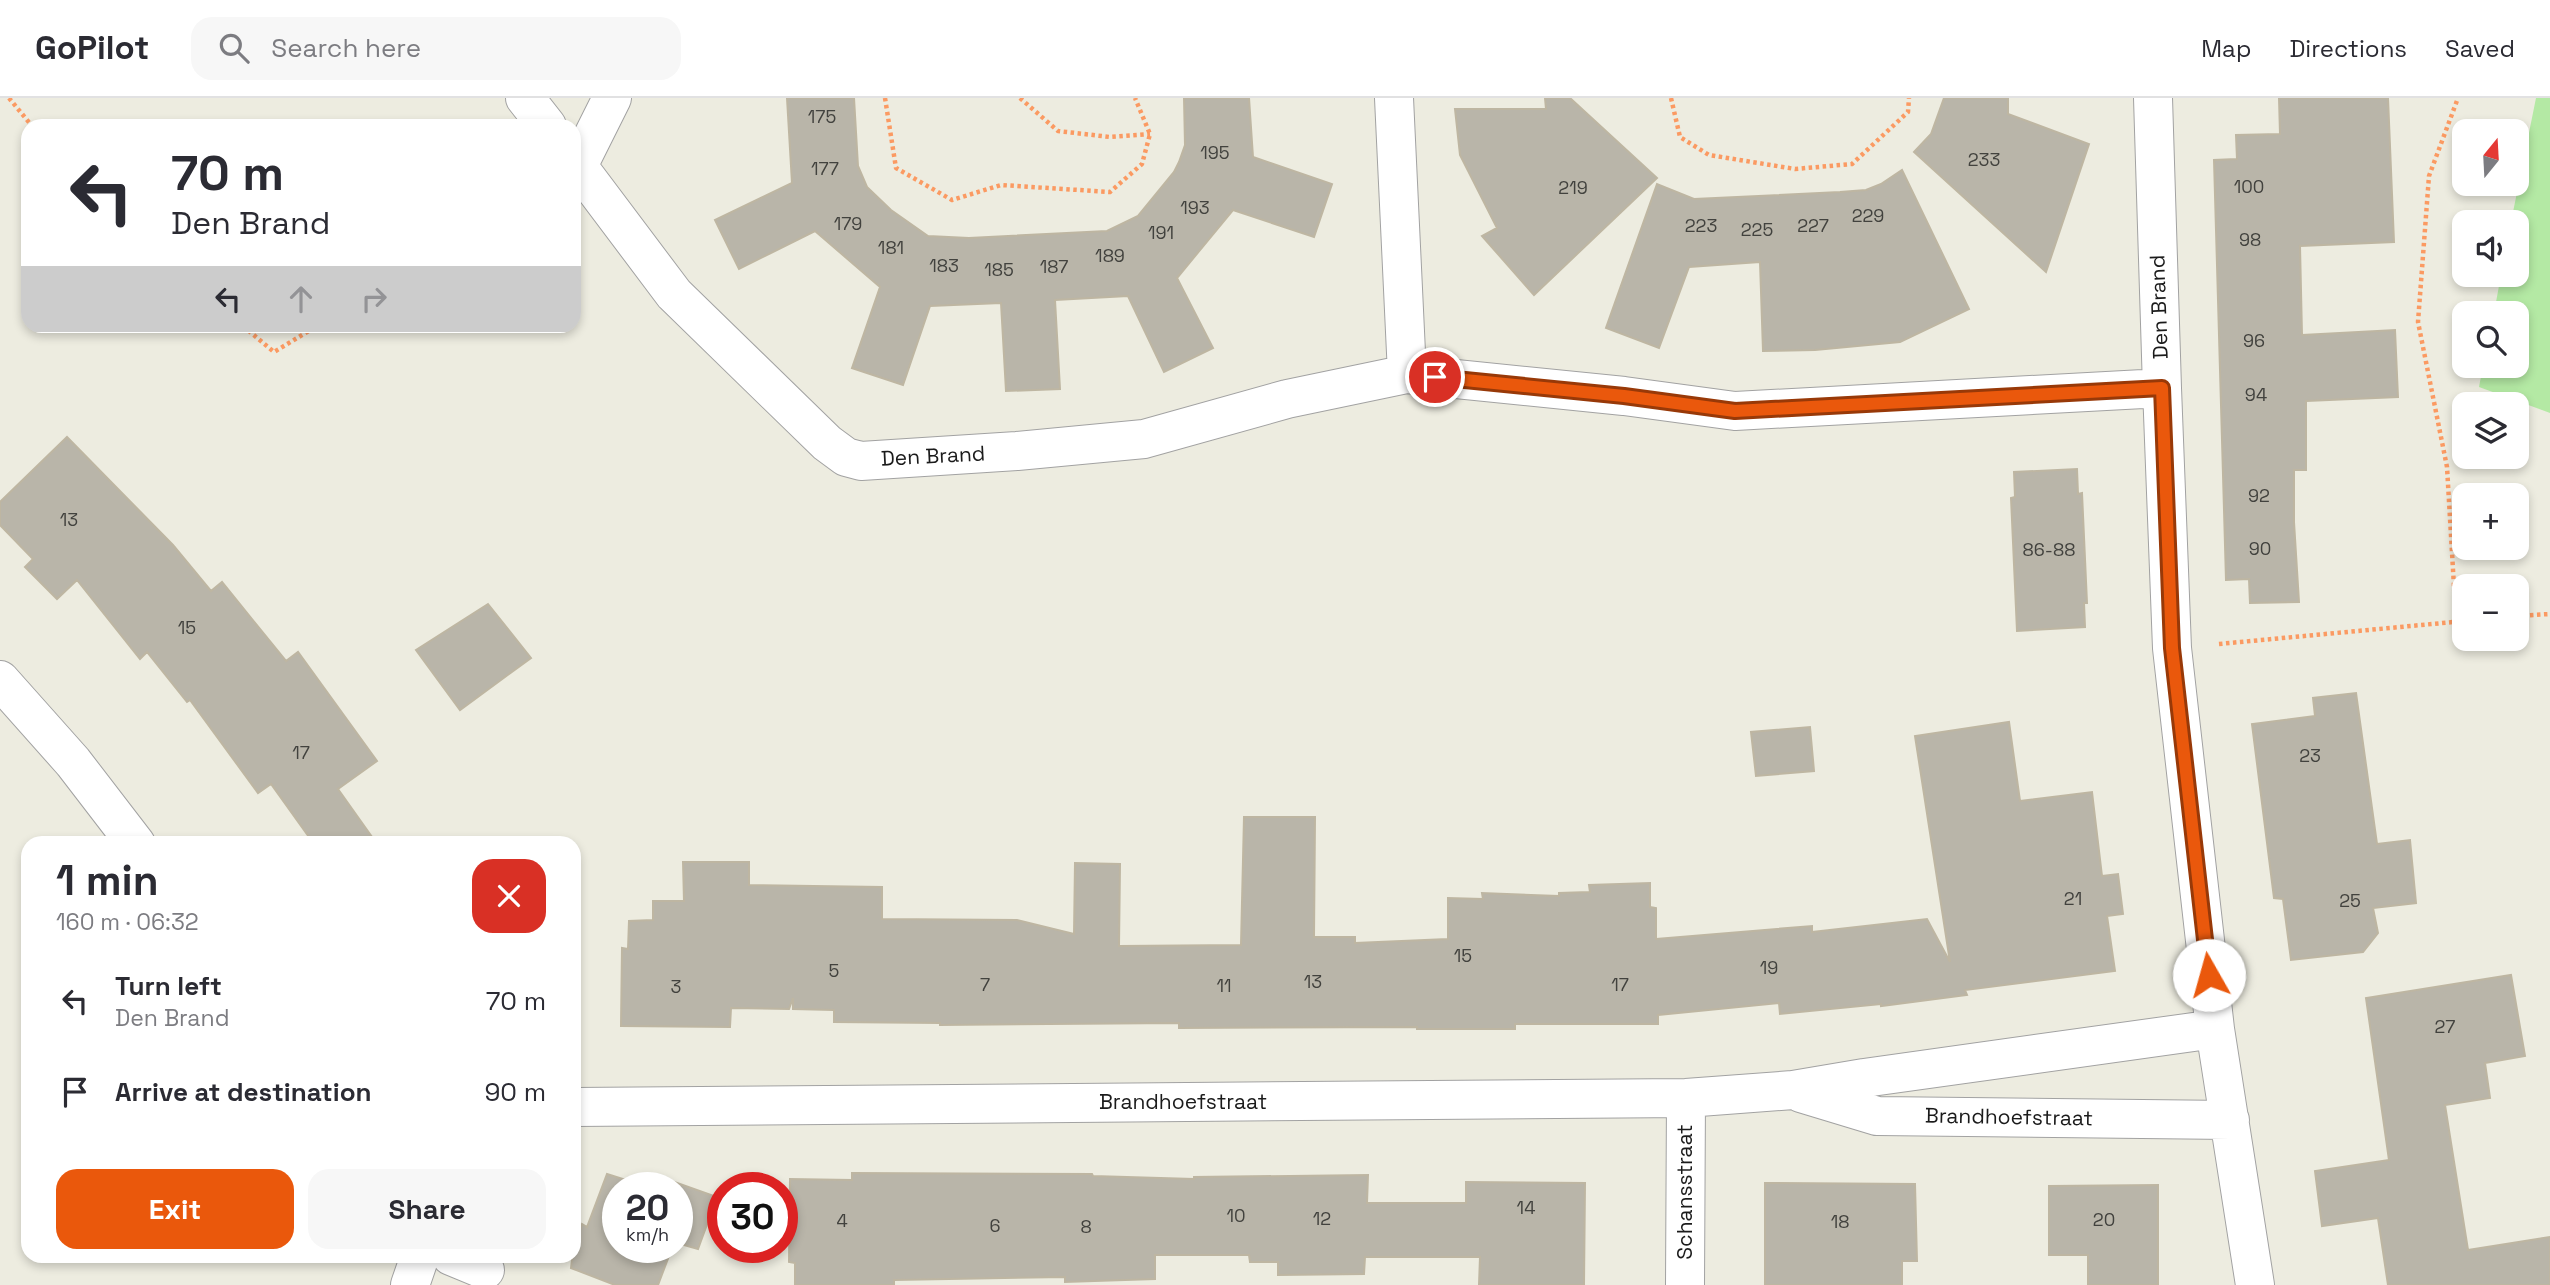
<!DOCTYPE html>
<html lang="en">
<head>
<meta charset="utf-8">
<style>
  body { margin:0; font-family:"Space Grotesk",sans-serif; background:#f7f7f7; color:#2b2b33; height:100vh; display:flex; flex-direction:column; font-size:26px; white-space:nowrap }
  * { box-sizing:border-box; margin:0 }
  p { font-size:23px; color:#7c7c81 }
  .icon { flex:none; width:38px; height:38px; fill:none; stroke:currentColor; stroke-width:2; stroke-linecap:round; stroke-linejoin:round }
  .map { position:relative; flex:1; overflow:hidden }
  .drawer { position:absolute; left:21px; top:738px; width:560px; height:427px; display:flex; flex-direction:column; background:#fff; border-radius:21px; box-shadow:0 4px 10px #0003 }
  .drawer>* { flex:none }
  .top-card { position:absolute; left:21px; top:21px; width:560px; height:214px; border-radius:21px; box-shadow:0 4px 10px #0003; background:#fff; color:#2b2b33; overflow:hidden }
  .needle { width:46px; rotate:18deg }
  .tools { position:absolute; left:2452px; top:21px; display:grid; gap:14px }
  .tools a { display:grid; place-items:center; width:77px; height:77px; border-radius:14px; background:#fff; box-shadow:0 4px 10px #0003; font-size:35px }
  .speed { position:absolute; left:602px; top:1074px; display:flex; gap:14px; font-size:35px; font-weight:700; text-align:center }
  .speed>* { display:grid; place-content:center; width:91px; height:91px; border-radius:50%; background:#fff; box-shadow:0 4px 10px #0003; line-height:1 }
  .speed small { font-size:18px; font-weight:400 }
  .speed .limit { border:10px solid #d22; background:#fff; color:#111 }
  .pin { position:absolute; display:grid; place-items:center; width:60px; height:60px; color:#fff; margin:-30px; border:4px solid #fff; border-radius:50%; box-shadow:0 2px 7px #0007 }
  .me { position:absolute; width:77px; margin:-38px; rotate:353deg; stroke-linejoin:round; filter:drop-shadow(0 0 5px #0008) }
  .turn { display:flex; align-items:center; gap:24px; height:147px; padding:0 35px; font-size:32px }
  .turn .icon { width:91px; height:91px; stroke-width:2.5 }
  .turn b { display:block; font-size:49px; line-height:60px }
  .lanes { display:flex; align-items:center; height:66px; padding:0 35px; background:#0003; justify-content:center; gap:35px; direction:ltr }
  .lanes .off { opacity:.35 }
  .round { display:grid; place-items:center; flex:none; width:74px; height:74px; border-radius:21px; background:#f7f7f7 }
  .overview { display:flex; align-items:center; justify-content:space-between; height:119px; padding:0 35px }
  h1 { font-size:42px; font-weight:700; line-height:52px }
  .cta { display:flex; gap:14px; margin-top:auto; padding:14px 35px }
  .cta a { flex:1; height:80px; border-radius:21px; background:#ea580c; color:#fff; font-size:28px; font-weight:700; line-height:80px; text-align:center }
  .cta a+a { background:#f7f7f7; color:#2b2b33 }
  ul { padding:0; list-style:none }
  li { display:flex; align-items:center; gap:21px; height:91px; padding:0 35px }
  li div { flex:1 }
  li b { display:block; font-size:26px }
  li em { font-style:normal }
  header { display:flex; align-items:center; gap:42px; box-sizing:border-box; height:98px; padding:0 35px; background:#fff; border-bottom:2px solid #e1e1e2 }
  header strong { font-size:33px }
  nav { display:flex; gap:38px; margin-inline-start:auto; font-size:24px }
  .search { width:490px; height:63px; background:#f7f7f7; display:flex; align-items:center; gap:18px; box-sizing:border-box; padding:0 24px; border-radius:21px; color:#7c7c81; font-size:26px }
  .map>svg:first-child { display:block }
</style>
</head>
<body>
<header>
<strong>GoPilot</strong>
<div class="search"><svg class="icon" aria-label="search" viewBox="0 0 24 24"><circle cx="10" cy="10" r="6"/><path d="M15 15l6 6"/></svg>Search here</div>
<nav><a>Map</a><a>Directions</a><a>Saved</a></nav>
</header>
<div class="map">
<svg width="2550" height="1187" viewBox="0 0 2550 1187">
  <rect width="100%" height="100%" fill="#edece0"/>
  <path fill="#b4e9a4" d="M 2536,0 L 2550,0 L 2550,315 L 2479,289 L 2483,268 L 2516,268 L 2516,215 L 2494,215 L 2501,177 L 2516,177 L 2516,124 L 2511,124 Z"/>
  <path fill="#b9b5a9" stroke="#beb6a2" stroke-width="2" d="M 787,0 L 854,0 L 858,68 L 867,89 L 891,112 L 928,138 L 969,140 L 1107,133 L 1138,118 L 1174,74 L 1179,64 L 1185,47 L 1184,0 L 1249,0 L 1253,59 L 1332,86 L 1314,139 L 1233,112 L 1177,180 L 1213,250 L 1164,274 L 1128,198 L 1055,202 L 1060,291 L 1006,293 L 1001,205 L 930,208 L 903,287 L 852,270 L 880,189 L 815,133 L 739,171 L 715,122 L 792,85 Z
    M 1545,0 L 1570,0 L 1657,80 L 1534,197 L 1482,138 L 1497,130 L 1460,57 L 1455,11 L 1546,11 Z
    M 1944,0 L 2008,0 L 2008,16 L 2089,46 L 2046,174 L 1914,54 L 1931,36 Z
    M 2279,0 L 2388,0 L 2394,144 L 2300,148 L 2302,237 L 2395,232 L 2398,299 L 2306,303 L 2306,372 L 2294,372 L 2294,424 L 2299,504 L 2250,505 L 2249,481 L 2226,482 L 2214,62 L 2237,61 L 2236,37 L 2280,36 Z
    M 1902,72 L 1969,211 L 1900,244 L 1815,252 L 1763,253 L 1760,164 L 1689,169 L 1659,250 L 1606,230 L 1657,86 L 1694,101 L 1840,94 L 1866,92 L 1881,86 Z
    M 67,339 L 173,447 L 211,493 L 222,484 L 286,563 L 298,554 L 377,663 L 338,691 L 377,746 L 314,746 L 271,686 L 258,695 L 190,602 L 187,604 L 147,554 L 140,561 L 77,482 L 57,501 L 25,469 L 33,461 L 0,427 L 0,404 Z
    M 2077,371 L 2078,396 L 2082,395 L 2087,505 L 2084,505 L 2085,529 L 2017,533 L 2011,400 L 2015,399 L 2014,374 Z
    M 488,506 L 531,560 L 460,612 L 416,552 Z
    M 2356,595 L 2377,746 L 2410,742 L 2416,805 L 2373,810 L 2378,835 L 2363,854 L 2291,862 L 2283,801 L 2274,800 L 2252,626 L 2315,618 L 2313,600 Z
    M 2009,624 L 2020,703 L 2092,694 L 2102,778 L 2118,776 L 2123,816 L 2107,818 L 2115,873 L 1965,892 L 1967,897 L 1881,908 L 1881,906 L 1780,916 L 1779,905 L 1658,917 L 1658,926 L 1515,926 L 1515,931 L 1417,931 L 1417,929 L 1179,930 L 1179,925 L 940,927 L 940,925 L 834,924 L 834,912 L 793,911 L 793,900 L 789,911 L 731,910 L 730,929 L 621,928 L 622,850 L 628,851 L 629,823 L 653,822 L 653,803 L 684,803 L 683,764 L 749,764 L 749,787 L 882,789 L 882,821 L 1017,822 L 1074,836 L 1075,765 L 1120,766 L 1119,848 L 1241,847 L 1244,719 L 1315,719 L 1314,839 L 1355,839 L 1355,845 L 1448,841 L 1448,800 L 1483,801 L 1482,795 L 1559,798 L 1559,795 L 1590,794 L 1589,787 L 1650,785 L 1650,809 L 1656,810 L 1656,841 L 1812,828 L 1812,834 L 1927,821 L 1950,864 L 1915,638 Z
    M 1810,629 L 1814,673 L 1756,678 L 1751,634 Z
    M 2511,877 L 2525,958 L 2485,965 L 2490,1000 L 2445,1007 L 2468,1152 L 2550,1139 L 2550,1187 L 2388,1187 L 2378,1120 L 2322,1128 L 2315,1073 L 2389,1062 L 2366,900 Z
    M 852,1075 L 1092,1076 L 1093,1078 L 1194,1081 L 1194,1079 L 1368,1077 L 1367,1105 L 1466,1105 L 1466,1084 L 1585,1085 L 1584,1187 L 1479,1187 L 1480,1159 L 1365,1159 L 1364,1176 L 1278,1177 L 1278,1164 L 1250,1164 L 1249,1157 L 1155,1157 L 1155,1181 L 1065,1184 L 1065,1179 L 894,1182 L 894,1187 L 795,1187 L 795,1165 L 789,1164 L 790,1081 L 852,1082 Z
    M 607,1076 L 648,1089 L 652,1076 L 717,1099 L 698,1151 L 677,1145 L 677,1090 L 618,1090 L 618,1150 L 672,1150 L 658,1187 L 615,1187 L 571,1170 L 574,1146 L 582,1126 L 587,1129 Z
    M 1765,1085 L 1915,1086 L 1917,1163 L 1902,1163 L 1902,1187 L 1765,1187 Z
    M 2158,1087 L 2158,1187 L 2088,1187 L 2088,1157 L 2049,1157 L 2049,1088 Z"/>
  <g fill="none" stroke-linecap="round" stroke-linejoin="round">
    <defs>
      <path id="minor" d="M 525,0 L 547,28
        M 1394,0 L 1407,276
        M 574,63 L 674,196 L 827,345 L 846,359 L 861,363 L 1017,353 L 1144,341 L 1287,301 L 1407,276 L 1624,298 L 1735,313 L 2162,290 L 2153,0
        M 578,68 L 612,0
        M 2162,290 L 2172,550 L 2215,931 L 2255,1187
        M 0,582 L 73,664 L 136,746
        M 1801,995 L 1877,1018 L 2230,1022
        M 574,1009 L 1686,1000 L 1793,992 L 1864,980 L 2215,931
        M 451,1158 L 485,1172
        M 410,1187 L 420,1158
        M 1685,1187 L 1686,1000"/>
    </defs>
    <use href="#minor" stroke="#a2a2a2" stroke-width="40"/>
    <path stroke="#fb9a62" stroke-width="4.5" stroke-dasharray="3.5 3.5" stroke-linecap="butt" d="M 9,0 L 32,28
      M 885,0 L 896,70 L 952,102 L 1001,87 L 1110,94 L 1142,66 L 1150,36 L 1135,0
      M 1020,0 L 1058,33 L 1110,39 L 1150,36
      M 1671,0 L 1680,39 L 1709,57 L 1795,71 L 1852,66 L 1908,14 L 1909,0
      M 243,228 L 274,254 L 317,228
      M 2516,518 L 2550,516
      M 2456,523 L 2447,369 L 2418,224 L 2429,78 L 2458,0
      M 2219,546 L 2464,523"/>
    <use href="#minor" stroke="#fff" stroke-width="38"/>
  </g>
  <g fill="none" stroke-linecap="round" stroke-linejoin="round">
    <defs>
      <path id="route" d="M 1435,279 L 1624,298 L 1735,313 L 2162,290 L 2172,550 L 2209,877"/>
    </defs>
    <use href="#route" stroke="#983908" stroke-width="18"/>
    <use href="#route" stroke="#ea580c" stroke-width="12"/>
  </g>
  <g text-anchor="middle" stroke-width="5" stroke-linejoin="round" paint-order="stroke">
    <g font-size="18" fill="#42423e">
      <text x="822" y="25">175</text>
      <text x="1215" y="61">195</text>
      <text x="1984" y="68">233</text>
      <text x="825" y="77">177</text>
      <text x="2249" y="95">100</text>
      <text x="1573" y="96">219</text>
      <text x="1195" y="116">193</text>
      <text x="1868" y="124">229</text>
      <text x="848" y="132">179</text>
      <text x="1701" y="134">223</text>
      <text x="1813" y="134">227</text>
      <text x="1757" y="138">225</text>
      <text x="1161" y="141">191</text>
      <text x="2250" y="148">98</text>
      <text x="891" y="156">181</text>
      <text x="1110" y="164">189</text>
      <text x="944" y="174">183</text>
      <text x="1054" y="175">187</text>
      <text x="999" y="178">185</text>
      <text x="2254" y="249">96</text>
      <text x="2256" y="303">94</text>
      <text x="2259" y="404">92</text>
      <text x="69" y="428">13</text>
      <text x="2260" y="457">90</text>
      <text x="2049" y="458">86-88</text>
      <text x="187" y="536">15</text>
      <text x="301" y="661">17</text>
      <text x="2310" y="664">23</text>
      <text x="2073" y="807">21</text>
      <text x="2350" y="809">25</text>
      <text x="1463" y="864">15</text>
      <text x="1769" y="876">19</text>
      <text x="834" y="879">5</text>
      <text x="1313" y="890">13</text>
      <text x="985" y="893">7</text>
      <text x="1620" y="893">17</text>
      <text x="1224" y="894">11</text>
      <text x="676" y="895">3</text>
      <text x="2445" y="935">27</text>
      <text x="1526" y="1116">14</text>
      <text x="1236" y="1124">10</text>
      <text x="1322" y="1127">12</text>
      <text x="2104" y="1128">20</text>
      <text x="842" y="1129">4</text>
      <text x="1840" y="1130">18</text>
      <text x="995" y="1134">6</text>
      <text x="1086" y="1135">8</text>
    </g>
    <g font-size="21" fill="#1b1b1b" stroke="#fff">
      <text transform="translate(2159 209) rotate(-92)" y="7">Den Brand</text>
      <text transform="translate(933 358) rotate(-3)" y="7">Den Brand</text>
      <text x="1183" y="1011">Brandhoefstraat</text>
      <text transform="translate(2009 1019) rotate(1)" y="7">Brandhoefstraat</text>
      <text transform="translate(1685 1094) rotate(-90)" y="7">Schansstraat</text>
    </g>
  </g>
</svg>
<div class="tools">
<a><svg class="needle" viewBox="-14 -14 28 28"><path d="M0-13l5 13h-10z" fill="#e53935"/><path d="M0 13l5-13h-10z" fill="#7c7c81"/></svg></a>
<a><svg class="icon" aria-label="sound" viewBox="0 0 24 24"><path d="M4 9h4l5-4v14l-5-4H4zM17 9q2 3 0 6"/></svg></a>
<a><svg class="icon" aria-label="search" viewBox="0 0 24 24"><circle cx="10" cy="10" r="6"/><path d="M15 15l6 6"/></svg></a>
<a><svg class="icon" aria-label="layers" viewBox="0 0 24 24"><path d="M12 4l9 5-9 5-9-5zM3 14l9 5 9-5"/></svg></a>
<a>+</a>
<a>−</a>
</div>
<div class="speed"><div>20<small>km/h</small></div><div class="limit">30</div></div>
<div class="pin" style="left:1435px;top:279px;background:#d93025"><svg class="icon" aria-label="arrive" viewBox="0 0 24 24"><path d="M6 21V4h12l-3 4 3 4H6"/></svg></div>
<svg class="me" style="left:2209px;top:877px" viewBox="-20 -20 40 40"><circle r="19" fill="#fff"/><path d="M0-13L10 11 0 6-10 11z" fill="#ea580c"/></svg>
<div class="top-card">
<div class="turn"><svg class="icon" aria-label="left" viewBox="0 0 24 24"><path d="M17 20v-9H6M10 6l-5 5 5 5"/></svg><div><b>70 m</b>Den Brand</div></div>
<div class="lanes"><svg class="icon" aria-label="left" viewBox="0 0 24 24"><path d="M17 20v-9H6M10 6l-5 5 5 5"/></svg><svg class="icon off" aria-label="ahead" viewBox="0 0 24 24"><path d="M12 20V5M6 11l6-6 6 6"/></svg><svg class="icon off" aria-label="right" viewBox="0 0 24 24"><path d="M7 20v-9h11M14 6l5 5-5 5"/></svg></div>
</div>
<section class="drawer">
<div class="overview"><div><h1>1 min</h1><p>160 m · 06:32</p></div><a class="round" style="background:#d93025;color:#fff"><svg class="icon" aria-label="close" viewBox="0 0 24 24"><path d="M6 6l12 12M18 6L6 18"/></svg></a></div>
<ul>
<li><svg class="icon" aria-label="left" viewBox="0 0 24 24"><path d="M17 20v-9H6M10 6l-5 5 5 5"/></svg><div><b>Turn left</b><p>Den Brand</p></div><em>70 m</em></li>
<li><svg class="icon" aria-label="arrive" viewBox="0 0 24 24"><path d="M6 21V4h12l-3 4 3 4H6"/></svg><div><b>Arrive at destination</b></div><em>90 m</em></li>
</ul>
<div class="cta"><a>Exit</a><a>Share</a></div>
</section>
</div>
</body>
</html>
